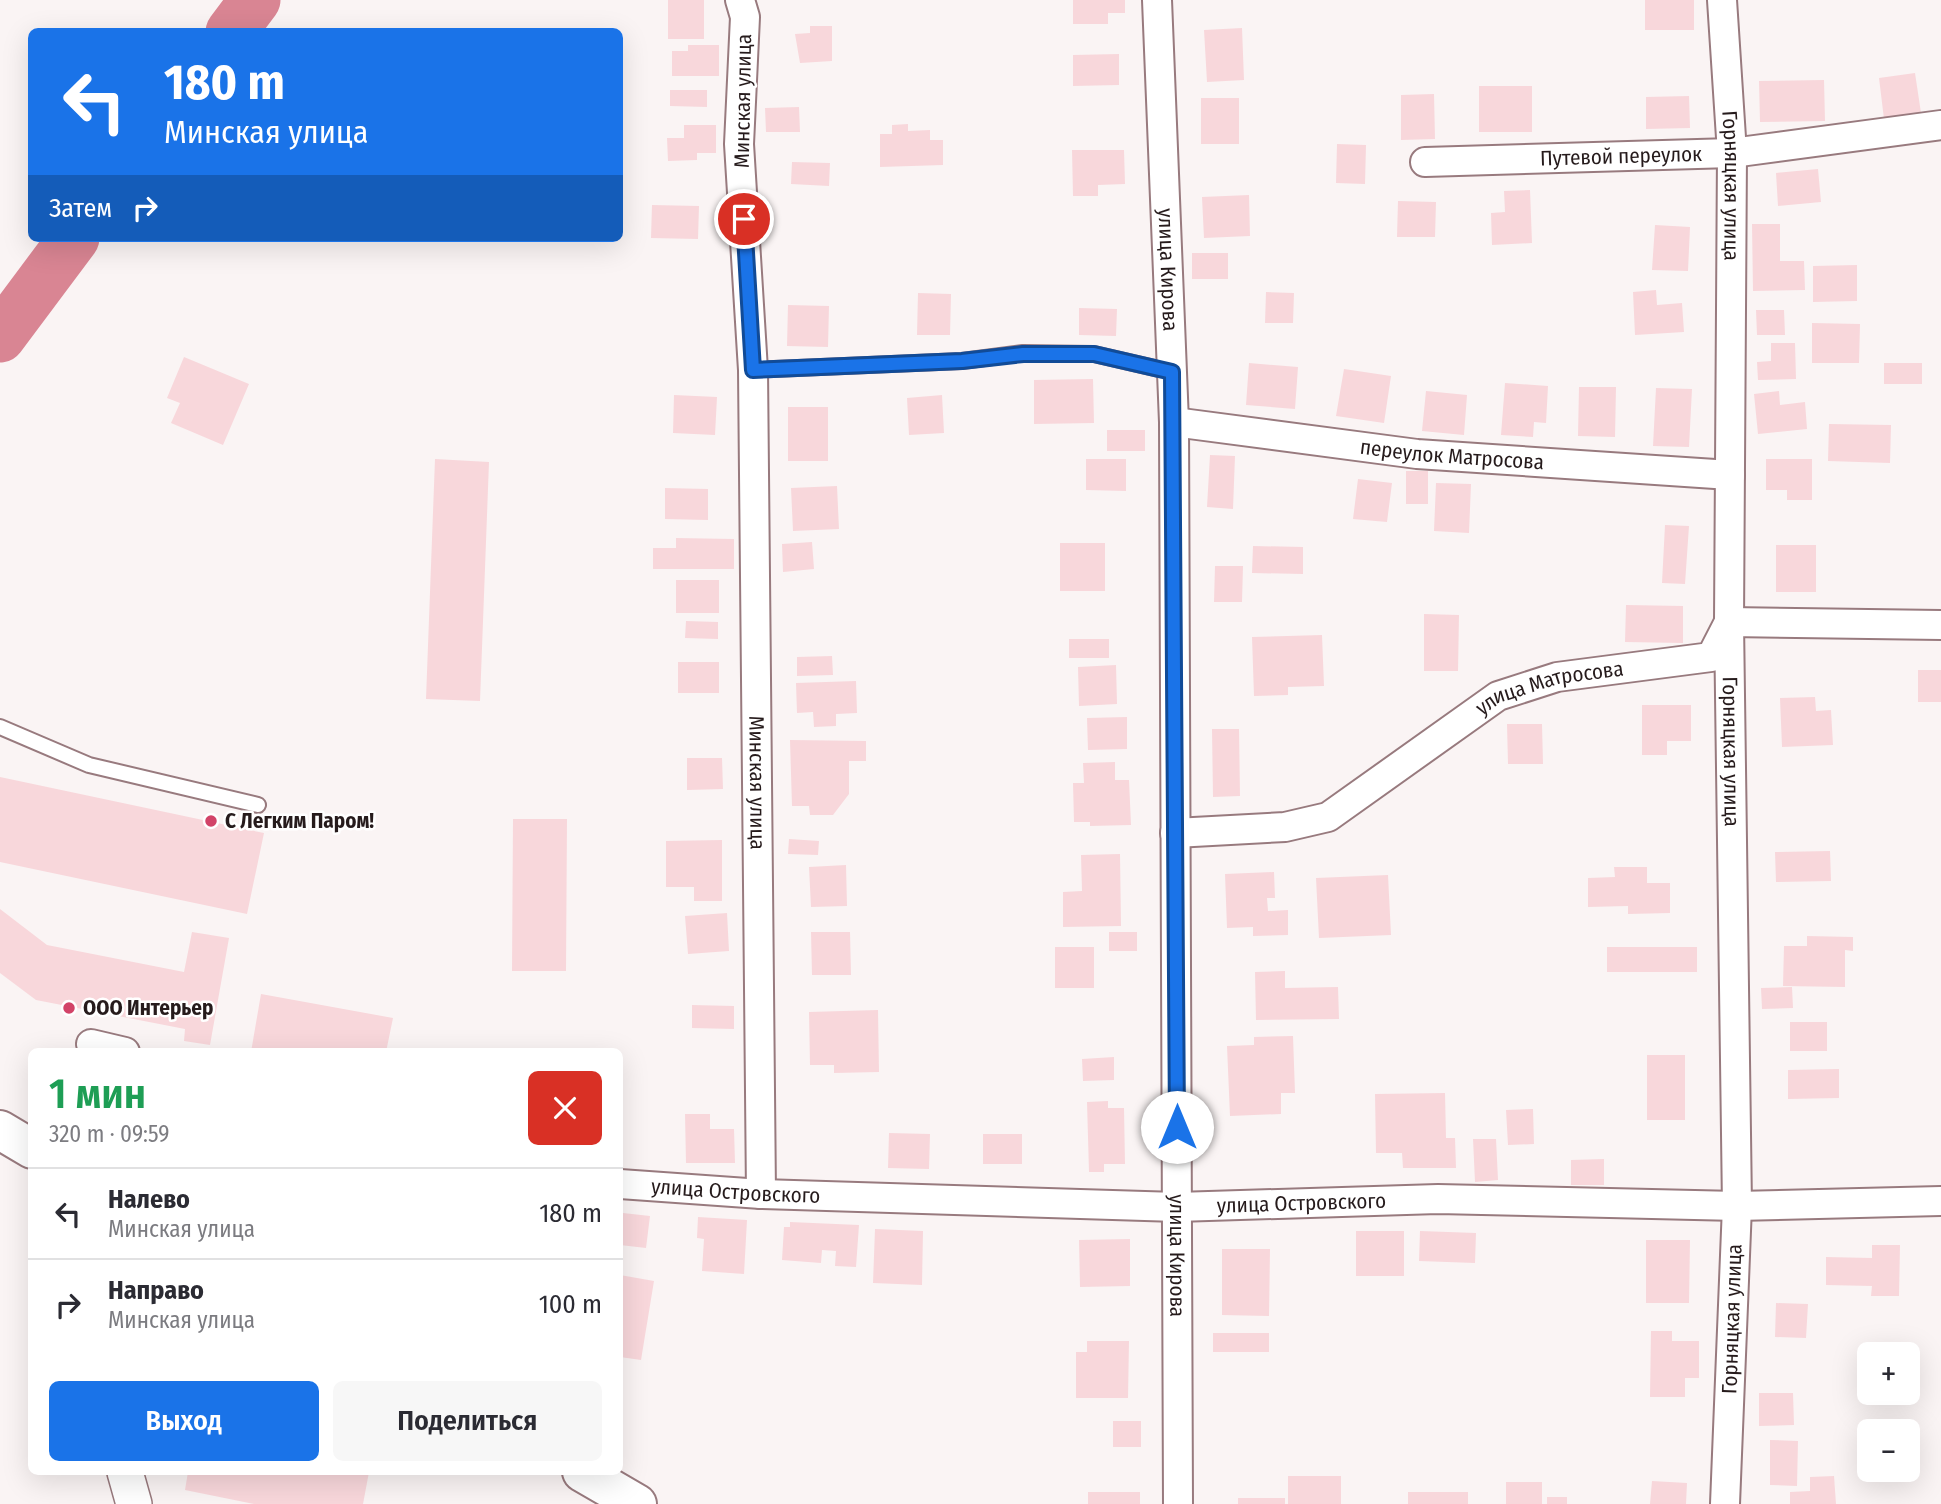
<!DOCTYPE html>
<html lang="ru">
<head>
<meta charset="utf-8">
<style>
  body { margin:0; font-family:"Fira Sans Condensed",sans-serif; background:#f7f7f7; color:#2b2b33; height:100vh; display:flex; flex-direction:column; font-size:26px; white-space:nowrap }
  * { box-sizing:border-box; margin:0 }
  p { font-size:23px; color:#7c7c81 }
  .icon { flex:none; width:38px; height:38px; fill:none; stroke:currentColor; stroke-width:2; stroke-linecap:round; stroke-linejoin:round }
  .map { position:relative; flex:1; overflow:hidden }
  .details { position:absolute; left:28px; top:1048px; width:595px; height:427px; display:flex; flex-direction:column; background:#fff; border-radius:10px; box-shadow:0 7px 28px #0002 }
  .details>* { flex:none }
  .top-card { position:absolute; left:28px; top:28px; width:595px; height:214px; border-radius:10px; box-shadow:0 7px 28px #0002; background:#1a73e8; color:#fff; overflow:hidden }
  .controls { position:absolute; left:1857px; top:1342px; display:grid; gap:14px }
  .controls a { display:grid; place-items:center; width:63px; height:63px; border-radius:10px; background:#fff; box-shadow:0 7px 28px #0002; font-size:35px }
  .pin { position:absolute; display:grid; place-items:center; width:60px; height:60px; color:#fff; margin:-30px; border:4px solid #fff; border-radius:50%; box-shadow:0 2px 7px #0007 }
  .me { position:absolute; width:77px; margin:-38px; rotate:0deg; stroke-linejoin:round; filter:drop-shadow(0 0 5px #0008) }
  .turn { display:flex; align-items:center; gap:24px; height:147px; padding:0 21px; font-size:32px }
  .turn .icon { width:91px; height:91px; stroke-width:2.5 }
  .turn b { display:block; font-size:49px; line-height:60px }
  .then { display:flex; align-items:center; height:66px; padding:0 21px; background:#0003; gap:14px; font-size:26px }
  .round { display:grid; place-items:center; flex:none; width:74px; height:74px; border-radius:10px; background:#f7f7f7 }
  .summary { display:flex; align-items:center; justify-content:space-between; height:119px; padding:0 21px }
  h1 { font-size:42px; font-weight:600; line-height:52px; color:#1e9e55 }
  .action { display:flex; gap:14px; margin-top:auto; padding:14px 21px }
  .action a { flex:1; height:80px; border-radius:10px; background:#1a73e8; color:#fff; font-size:28px; font-weight:600; line-height:80px; text-align:center }
  .action a+a { background:#f7f7f7; color:#2b2b33 }
  ul { padding:0; list-style:none }
  li { display:flex; align-items:center; gap:21px; height:91px; padding:0 21px; border-top:2px solid #e1e1e2 }
  li div { flex:1 }
  li b { display:block; font-size:26px }
  li em { font-style:normal }
  .map>svg:first-child { display:block }
</style>
</head>
<body>
<div class="map">
<svg width="1941" height="1504" viewBox="0 0 1941 1504">
  <rect width="100%" height="100%" fill="#faf4f4"/>
  <g fill="none" stroke-linecap="round" stroke-linejoin="round">
    <path stroke="#d98593" stroke-width="51" d="M 231,32 L 255,0
      M 0,337 L 74,238"/>
  </g>
  <path fill="#f8d7db" d="M 668,0 L 704,0 L 704,39 L 668,39 Z
    M 1073,0 L 1125,0 L 1125,13 L 1108,13 L 1108,24 L 1073,24 Z
    M 1645,0 L 1694,0 L 1694,30 L 1645,30 Z
    M 810,26 L 832,26 L 832,61 L 800,63 L 795,34 L 810,33 Z
    M 1242,28 L 1244,80 L 1207,82 L 1204,30 Z
    M 688,45 L 719,45 L 719,76 L 672,76 L 672,51 L 688,51 Z
    M 1119,54 L 1119,85 L 1073,86 L 1073,55 Z
    M 1915,73 L 1921,113 L 1884,119 L 1879,78 Z
    M 1824,80 L 1825,121 L 1760,122 L 1759,81 Z
    M 1479,86 L 1532,86 L 1532,132 L 1479,132 Z
    M 670,90 L 707,90 L 707,107 L 670,106 Z
    M 1434,94 L 1435,139 L 1401,140 L 1401,95 Z
    M 1689,96 L 1690,128 L 1646,129 L 1646,97 Z
    M 1201,98 L 1239,98 L 1239,144 L 1201,144 Z
    M 799,107 L 800,132 L 766,132 L 765,108 Z
    M 908,124 L 908,131 L 930,130 L 930,140 L 943,140 L 943,165 L 880,167 L 880,134 L 892,134 L 892,125 Z
    M 684,125 L 716,125 L 716,153 L 697,153 L 697,160 L 668,161 L 667,138 L 684,138 Z
    M 1337,144 L 1366,145 L 1365,184 L 1336,183 Z
    M 1072,150 L 1124,150 L 1125,184 L 1098,185 L 1098,196 L 1073,196 Z
    M 792,162 L 830,163 L 829,186 L 791,184 Z
    M 1818,169 L 1821,202 L 1778,206 L 1776,173 Z
    M 1530,190 L 1532,243 L 1492,245 L 1491,213 L 1505,212 L 1504,191 Z
    M 1249,195 L 1250,236 L 1204,238 L 1202,197 Z
    M 1398,201 L 1436,202 L 1435,237 L 1397,237 Z
    M 652,205 L 699,206 L 698,239 L 651,238 Z
    M 1752,224 L 1780,224 L 1780,261 L 1804,261 L 1805,290 L 1753,291 Z
    M 1655,225 L 1690,227 L 1688,271 L 1652,270 Z
    M 1192,253 L 1228,253 L 1228,279 L 1192,279 Z
    M 1857,265 L 1857,301 L 1813,302 L 1813,266 Z
    M 1656,290 L 1657,305 L 1682,303 L 1684,332 L 1635,335 L 1633,292 Z
    M 1266,292 L 1294,293 L 1293,323 L 1265,323 Z
    M 918,293 L 951,294 L 950,335 L 917,335 Z
    M 788,305 L 829,306 L 828,347 L 787,346 Z
    M 1079,308 L 1117,309 L 1116,336 L 1079,335 Z
    M 1756,310 L 1784,310 L 1785,335 L 1757,335 Z
    M 1812,323 L 1860,324 L 1859,363 L 1812,363 Z
    M 1771,343 L 1795,343 L 1796,379 L 1758,380 L 1757,362 L 1771,361 Z
    M 184,357 L 249,384 L 223,445 L 171,423 L 180,403 L 167,398 Z
    M 1249,363 L 1298,367 L 1295,409 L 1246,405 Z
    M 1884,363 L 1922,363 L 1922,384 L 1884,384 Z
    M 1344,369 L 1391,376 L 1384,423 L 1336,416 Z
    M 1093,379 L 1094,423 L 1034,424 L 1034,380 Z
    M 1505,383 L 1548,386 L 1546,423 L 1534,422 L 1533,437 L 1501,435 Z
    M 1579,387 L 1616,387 L 1615,437 L 1578,436 Z
    M 1656,388 L 1692,389 L 1689,447 L 1653,446 Z
    M 1426,391 L 1467,395 L 1464,435 L 1422,431 Z
    M 1779,391 L 1780,405 L 1805,402 L 1807,429 L 1758,434 L 1754,394 Z
    M 674,395 L 717,397 L 715,435 L 673,433 Z
    M 942,395 L 944,433 L 909,435 L 907,398 Z
    M 788,407 L 828,407 L 828,461 L 788,461 Z
    M 1829,424 L 1891,425 L 1890,463 L 1828,461 Z
    M 1107,430 L 1145,430 L 1145,451 L 1107,451 Z
    M 1210,455 L 1235,456 L 1233,509 L 1207,507 Z
    M 435,459 L 489,462 L 480,701 L 426,699 Z
    M 1086,459 L 1126,459 L 1126,491 L 1086,490 Z
    M 1766,459 L 1812,459 L 1812,500 L 1787,500 L 1787,490 L 1766,490 Z
    M 1406,471 L 1428,471 L 1428,504 L 1406,504 Z
    M 1358,479 L 1392,483 L 1387,522 L 1353,519 Z
    M 1436,483 L 1471,484 L 1469,533 L 1434,531 Z
    M 837,486 L 839,529 L 793,531 L 791,488 Z
    M 665,488 L 708,489 L 708,520 L 665,519 Z
    M 1665,525 L 1689,526 L 1685,584 L 1662,583 Z
    M 676,538 L 734,539 L 734,569 L 653,569 L 653,548 L 676,548 Z
    M 812,542 L 814,569 L 783,572 L 782,544 Z
    M 1060,543 L 1105,543 L 1105,591 L 1060,591 Z
    M 1776,545 L 1816,545 L 1816,592 L 1776,592 Z
    M 1253,546 L 1303,547 L 1303,574 L 1252,573 Z
    M 1215,566 L 1243,566 L 1242,602 L 1214,602 Z
    M 676,580 L 719,580 L 719,613 L 676,613 Z
    M 1626,605 L 1683,606 L 1683,643 L 1625,642 Z
    M 1424,614 L 1459,615 L 1458,671 L 1424,671 Z
    M 686,621 L 718,622 L 718,639 L 685,638 Z
    M 1322,635 L 1324,686 L 1288,687 L 1288,695 L 1254,696 L 1252,637 Z
    M 1069,639 L 1109,639 L 1109,658 L 1069,658 Z
    M 832,656 L 833,675 L 797,676 L 797,657 Z
    M 678,662 L 719,662 L 719,693 L 678,693 Z
    M 1116,665 L 1117,704 L 1079,706 L 1078,667 Z
    M 1918,670 L 1941,670 L 1941,702 L 1918,702 Z
    M 856,681 L 857,713 L 836,714 L 836,726 L 814,727 L 813,712 L 797,713 L 796,683 Z
    M 1815,697 L 1816,711 L 1831,710 L 1833,745 L 1782,747 L 1780,698 Z
    M 1642,705 L 1691,705 L 1691,741 L 1667,741 L 1667,755 L 1642,755 Z
    M 1127,717 L 1127,749 L 1088,750 L 1087,718 Z
    M 1507,724 L 1542,724 L 1543,764 L 1508,764 Z
    M 1212,729 L 1239,729 L 1240,796 L 1213,797 Z
    M 790,740 L 866,741 L 866,761 L 849,761 L 849,794 L 833,815 L 810,815 L 809,806 L 792,806 Z
    M 687,758 L 722,758 L 723,789 L 687,790 Z
    M 1115,762 L 1115,780 L 1129,780 L 1131,825 L 1090,826 L 1090,822 L 1074,822 L 1073,783 L 1084,783 L 1083,763 Z
    M 0,777 L 264,833 L 247,914 L 0,862 Z
    M 513,819 L 567,819 L 566,971 L 512,971 Z
    M 789,839 L 819,841 L 818,855 L 788,854 Z
    M 722,840 L 722,901 L 694,901 L 694,887 L 666,887 L 666,841 Z
    M 1830,851 L 1831,881 L 1776,882 L 1775,852 Z
    M 1120,854 L 1121,926 L 1063,927 L 1063,892 L 1082,891 L 1081,855 Z
    M 846,865 L 847,906 L 811,907 L 809,867 Z
    M 1614,867 L 1647,867 L 1647,883 L 1670,883 L 1670,913 L 1628,914 L 1628,906 L 1588,907 L 1588,878 L 1615,877 Z
    M 1274,872 L 1275,898 L 1267,898 L 1268,911 L 1288,910 L 1288,935 L 1253,936 L 1253,927 L 1227,928 L 1225,874 Z
    M 1388,875 L 1391,935 L 1319,938 L 1316,878 Z
    M 0,909 L 47,945 L 184,972 L 192,932 L 229,938 L 210,1045 L 184,1041 L 185,1029 L 36,1000 L 0,973 Z
    M 727,913 L 729,951 L 688,954 L 685,916 Z
    M 811,932 L 850,932 L 851,975 L 812,975 Z
    M 1109,932 L 1137,932 L 1137,951 L 1109,951 Z
    M 1807,936 L 1853,937 L 1853,951 L 1845,950 L 1845,987 L 1783,986 L 1784,946 L 1807,946 Z
    M 1055,947 L 1094,947 L 1094,988 L 1055,988 Z
    M 1607,947 L 1697,947 L 1697,972 L 1607,972 Z
    M 1285,971 L 1285,988 L 1338,987 L 1339,1019 L 1256,1020 L 1255,972 Z
    M 1792,987 L 1793,1008 L 1762,1009 L 1761,988 Z
    M 261,994 L 393,1018 L 386,1052 L 251,1052 Z
    M 692,1005 L 734,1006 L 734,1029 L 692,1028 Z
    M 878,1010 L 879,1072 L 834,1073 L 834,1065 L 810,1065 L 809,1012 Z
    M 1790,1022 L 1827,1022 L 1827,1051 L 1790,1051 Z
    M 1293,1036 L 1295,1093 L 1281,1093 L 1281,1114 L 1230,1116 L 1227,1046 L 1254,1045 L 1254,1037 Z
    M 1647,1055 L 1685,1055 L 1685,1120 L 1647,1120 Z
    M 1114,1057 L 1114,1080 L 1083,1081 L 1082,1059 Z
    M 1839,1069 L 1839,1098 L 1788,1099 L 1788,1070 Z
    M 1445,1093 L 1446,1138 L 1455,1138 L 1456,1168 L 1403,1168 L 1402,1153 L 1376,1153 L 1375,1094 Z
    M 1108,1101 L 1108,1108 L 1124,1108 L 1125,1164 L 1104,1164 L 1104,1172 L 1089,1172 L 1087,1102 Z
    M 1533,1109 L 1534,1144 L 1508,1145 L 1506,1110 Z
    M 685,1114 L 710,1114 L 710,1129 L 734,1129 L 735,1163 L 686,1163 Z
    M 889,1133 L 930,1134 L 929,1169 L 888,1168 Z
    M 983,1134 L 1022,1134 L 1022,1164 L 983,1164 Z
    M 1473,1139 L 1496,1139 L 1498,1180 L 1475,1182 Z
    M 1604,1159 L 1604,1185 L 1571,1185 L 1571,1160 Z
    M 623,1213 L 650,1216 L 646,1248 L 620,1245 Z
    M 698,1217 L 747,1220 L 744,1274 L 702,1271 L 704,1239 L 697,1238 Z
    M 790,1222 L 859,1225 L 856,1267 L 835,1266 L 836,1251 L 822,1250 L 821,1263 L 782,1260 L 784,1227 L 790,1227 Z
    M 875,1229 L 923,1231 L 922,1285 L 873,1283 Z
    M 1356,1231 L 1404,1231 L 1404,1276 L 1356,1276 Z
    M 1420,1231 L 1476,1233 L 1475,1263 L 1419,1261 Z
    M 1130,1239 L 1130,1286 L 1080,1287 L 1079,1240 Z
    M 1646,1240 L 1690,1240 L 1689,1303 L 1646,1303 Z
    M 1872,1245 L 1900,1245 L 1899,1296 L 1871,1296 L 1872,1286 L 1826,1285 L 1826,1257 L 1872,1258 Z
    M 1222,1249 L 1270,1249 L 1269,1316 L 1222,1315 Z
    M 620,1275 L 654,1281 L 641,1360 L 620,1357 Z
    M 1776,1303 L 1808,1304 L 1806,1338 L 1775,1337 Z
    M 1651,1331 L 1672,1331 L 1672,1341 L 1699,1341 L 1699,1378 L 1685,1378 L 1685,1397 L 1650,1397 Z
    M 1213,1333 L 1269,1333 L 1269,1352 L 1213,1352 Z
    M 1087,1341 L 1129,1341 L 1128,1398 L 1076,1398 L 1076,1352 L 1087,1352 Z
    M 1759,1393 L 1793,1393 L 1794,1425 L 1759,1426 Z
    M 1113,1421 L 1141,1421 L 1141,1447 L 1113,1447 Z
    M 1770,1440 L 1798,1441 L 1797,1486 L 1770,1485 Z
    M 188,1472 L 369,1472 L 363,1504 L 254,1504 L 185,1490 Z
    M 1288,1476 L 1341,1476 L 1341,1504 L 1288,1504 Z
    M 1834,1476 L 1836,1504 L 1790,1504 L 1790,1492 L 1810,1491 L 1810,1477 Z
    M 1652,1481 L 1687,1483 L 1686,1504 L 1650,1504 Z
    M 1506,1482 L 1542,1482 L 1542,1504 L 1506,1504 Z
    M 1088,1492 L 1140,1492 L 1140,1504 L 1088,1504 Z
    M 1408,1492 L 1468,1492 L 1468,1504 L 1408,1504 Z
    M 1547,1497 L 1567,1497 L 1567,1504 L 1547,1504 Z
    M 1238,1498 L 1285,1498 L 1285,1504 L 1238,1504 Z"/>
  <g fill="none" stroke-linecap="round" stroke-linejoin="round">
    <defs>
      <path id="service" d="M 753,370 L 962,361 L 1023,353 L 1094,354 L 1172,372
        M 0,727 L 89,765 L 258,805"/>
      <g id="minor">
        <path id="s1" d="M 740,0 L 745,17 L 739,144 L 753,370 L 761,1194"/>
        <path id="s2" d="M 1157,0 L 1174,422 L 1178,1504"/>
        <path id="s3" d="M 1722,0 L 1732,153 L 1729,622 L 1737,1206 L 1725,1504"/>
        <path id="s4" d="M 1425,162 L 1732,153 L 1941,125"/>
        <path id="s5" d="M 1174,422 L 1417,454 L 1730,475"/>
        <path id="s6" d="M 1175,833 L 1285,827 L 1328,817 L 1498,696 L 1557,677 L 1711,657 L 1729,622 L 1941,625"/>
        <path d="M 91,1044 L 125,1052"/>
        <path id="s7" d="M 620,1184 L 761,1194 L 1177,1207 L 1438,1199 L 1737,1206 L 1941,1201"/>
      </g>
      <path id="tertiary" d="M 125,1472 L 134,1504"/>
      <path id="secondary" d="M 0,1130 L 32,1149
        M 582,1472 L 637,1504"/>
    </defs>
    <use href="#service" stroke="#987a7e" stroke-width="18"/>
    <use href="#minor" stroke="#987a7e" stroke-width="32"/>
    <use href="#tertiary" stroke="#987a7e" stroke-width="38"/>
    <use href="#secondary" stroke="#987a7e" stroke-width="42"/>
    <use href="#service" stroke="#fff" stroke-width="14"/>
    <use href="#minor" stroke="#fff" stroke-width="28"/>
    <use href="#tertiary" stroke="#fff" stroke-width="35"/>
    <use href="#secondary" stroke="#fff" stroke-width="38"/>
  </g>
  <g fill="none" stroke-linecap="round" stroke-linejoin="round">
    <defs>
      <path id="route" d="M 744,219 L 753,370 L 962,361 L 1023,354 L 1094,354 L 1172,372 L 1177,1127"/>
    </defs>
    <use href="#route" stroke="#114b97" stroke-width="18"/>
    <use href="#route" stroke="#1a73e8" stroke-width="12"/>
  </g>
  <g fill="#d24368" stroke="#fff" stroke-width="2.5">
    <circle cx="211" cy="821" r="7"/>
    <circle cx="69" cy="1008" r="7"/>
  </g>
  <g text-anchor="middle" stroke-width="5" stroke-linejoin="round" paint-order="stroke">
    <g font-size="21" fill="#261b1c" stroke="#fff">
      <text transform="translate(743 101) rotate(-89)" y="7">Минская улица</text>
      <text dy="7" stroke="none"><textPath href="#s4" startOffset="196">Путевой переулок</textPath></text>
      <text dy="7" stroke="none"><textPath href="#s3" startOffset="186">Горняцкая улица</textPath></text>
      <text dy="7" stroke="none"><textPath href="#s2" startOffset="270">улица Кирова</textPath></text>
      <text dy="7" stroke="none"><textPath href="#s5" startOffset="280">переулок Матросова</textPath></text>
      <text dy="7" stroke="none"><textPath href="#s6" startOffset="415">улица Матросова</textPath></text>
      <text dy="7" stroke="none"><textPath href="#s3" startOffset="752">Горняцкая улица</textPath></text>
      <text dy="7" stroke="none"><textPath href="#s1" startOffset="784">Минская улица</textPath></text>
      <text dy="7" stroke="none"><textPath href="#s7" startOffset="116">улица Островского</textPath></text>
      <text dy="7" stroke="none"><textPath href="#s7" startOffset="682">улица Островского</textPath></text>
      <text dy="7" stroke="none"><textPath href="#s2" startOffset="1256">улица Кирова</textPath></text>
      <text transform="translate(1732 1319) rotate(-88)" y="7">Горняцкая улица</text>
    </g>
    <g font-size="21" font-weight="bold" fill="#261b1c" stroke="#fff" text-anchor="start">
      <text x="225" y="828">С Легким Паром!</text>
      <text x="83" y="1015">ООО Интерьер</text>
    </g>
  </g>
</svg>
<div class="controls">
<a>+</a>
<a>−</a>
</div>
<div class="pin" style="left:744px;top:219px;background:#d93025"><svg class="icon" aria-label="arrive" viewBox="0 0 24 24"><path d="M6 21V4h12l-3 4 3 4H6"/></svg></div>
<svg class="me" style="left:1177px;top:1127px" viewBox="-20 -20 40 40"><circle r="19" fill="#fff"/><path d="M0-13L10 11 0 6-10 11z" fill="#1a73e8"/></svg>
<div class="top-card">
<div class="turn"><svg class="icon" aria-label="left" viewBox="0 0 24 24"><path d="M17 20v-9H6M10 6l-5 5 5 5"/></svg><div><b>180 m</b>Минская улица</div></div>
<div class="then">Затем<svg class="icon" aria-label="right" viewBox="0 0 24 24"><path d="M7 20v-9h11M14 6l5 5-5 5"/></svg></div>
</div>
<section class="details">
<div class="summary"><div><h1>1 мин</h1><p>320 m · 09:59</p></div><a class="round" style="background:#d93025;color:#fff"><svg class="icon" aria-label="close" viewBox="0 0 24 24"><path d="M6 6l12 12M18 6L6 18"/></svg></a></div>
<ul>
<li><svg class="icon" aria-label="left" viewBox="0 0 24 24"><path d="M17 20v-9H6M10 6l-5 5 5 5"/></svg><div><b>Налево</b><p>Минская улица</p></div><em>180 m</em></li>
<li><svg class="icon" aria-label="right" viewBox="0 0 24 24"><path d="M7 20v-9h11M14 6l5 5-5 5"/></svg><div><b>Направо</b><p>Минская улица</p></div><em>100 m</em></li>
</ul>
<div class="action"><a>Выход</a><a>Поделиться</a></div>
</section>
</div>
</body>
</html>
